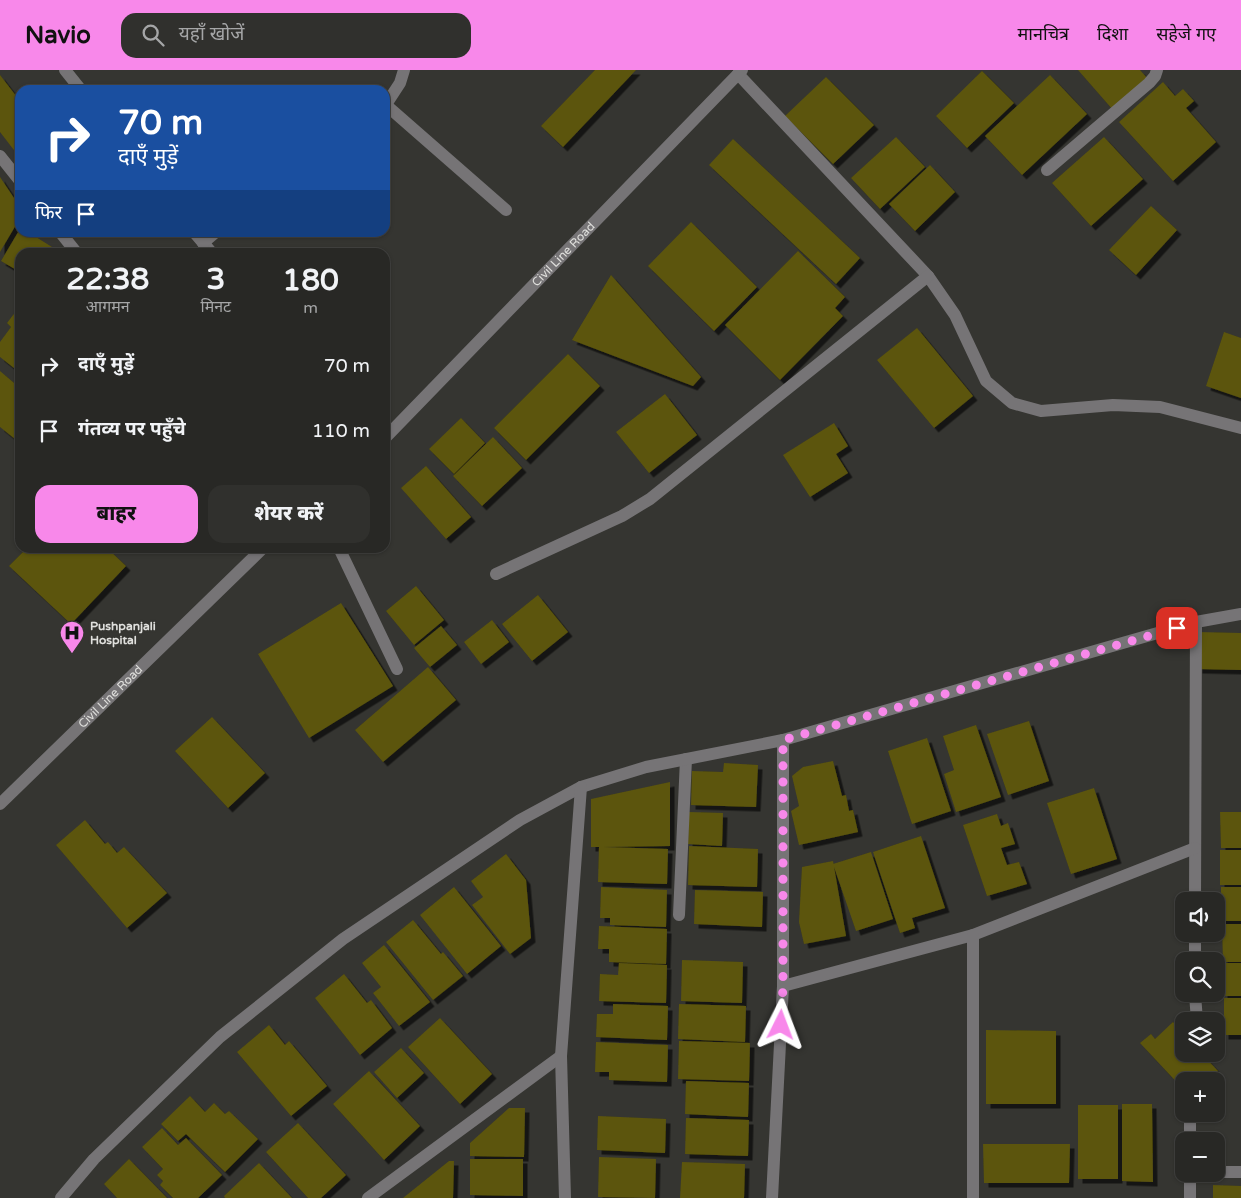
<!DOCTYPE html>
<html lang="hi">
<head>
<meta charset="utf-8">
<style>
  body { margin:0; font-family:"Varela Round","Noto Sans Devanagari",sans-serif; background:#30302d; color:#f1f3f6; height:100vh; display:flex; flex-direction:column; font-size:19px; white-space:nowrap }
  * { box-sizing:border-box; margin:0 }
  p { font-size:16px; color:#a5a6a7 }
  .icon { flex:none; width:28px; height:28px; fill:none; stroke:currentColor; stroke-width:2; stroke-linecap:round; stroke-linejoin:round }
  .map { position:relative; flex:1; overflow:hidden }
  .details { position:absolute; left:15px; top:178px; width:375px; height:305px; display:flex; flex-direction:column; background:#282825; border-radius:15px; box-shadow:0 1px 4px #0004,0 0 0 1px #444442 }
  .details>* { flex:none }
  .hud { position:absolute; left:15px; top:15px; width:375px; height:152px; border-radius:15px; box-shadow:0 1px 4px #0004,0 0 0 1px #444442; background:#1a4fa0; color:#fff; overflow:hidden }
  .controls { position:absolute; left:1175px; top:822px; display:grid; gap:10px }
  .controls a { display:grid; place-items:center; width:50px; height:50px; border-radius:10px; background:#282825; box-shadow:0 1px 4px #0004,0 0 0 1px #444442; font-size:25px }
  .pin { position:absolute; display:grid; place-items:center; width:42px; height:42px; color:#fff; margin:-21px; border-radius:10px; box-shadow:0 2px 8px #0006 }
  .me { position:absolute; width:55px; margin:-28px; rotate:3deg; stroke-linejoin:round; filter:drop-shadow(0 0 4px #0008) }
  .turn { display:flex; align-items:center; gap:18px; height:105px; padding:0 20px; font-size:22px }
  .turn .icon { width:65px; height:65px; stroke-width:2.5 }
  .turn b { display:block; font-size:35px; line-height:42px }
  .then { display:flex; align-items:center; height:48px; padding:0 20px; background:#0003; gap:10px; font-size:19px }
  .eta { display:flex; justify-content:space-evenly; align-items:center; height:85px; text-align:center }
  .eta b { font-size:30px; font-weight:800; line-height:35px }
  .button { display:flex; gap:10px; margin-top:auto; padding:10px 20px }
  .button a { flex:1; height:58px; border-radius:15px; background:#f888ea; color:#111; font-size:20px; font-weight:800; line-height:58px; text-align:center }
  .button a+a { background:#30302d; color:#f1f3f6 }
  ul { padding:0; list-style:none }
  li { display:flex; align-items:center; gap:15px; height:65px; padding:0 20px }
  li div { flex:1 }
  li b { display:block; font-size:19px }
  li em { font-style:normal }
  header { display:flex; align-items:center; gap:30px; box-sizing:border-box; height:70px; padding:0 25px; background:#f888ea; color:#111 }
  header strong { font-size:24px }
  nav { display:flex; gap:28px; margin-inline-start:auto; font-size:18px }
  .search { width:350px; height:45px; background:#30302d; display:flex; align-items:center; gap:12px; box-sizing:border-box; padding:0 18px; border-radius:15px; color:#a5a6a7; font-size:19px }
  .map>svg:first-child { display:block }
</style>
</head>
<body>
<header>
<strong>Navio</strong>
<div class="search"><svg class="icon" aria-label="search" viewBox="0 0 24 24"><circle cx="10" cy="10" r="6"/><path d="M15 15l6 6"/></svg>यहाँ खोजें</div>
<nav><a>मानचित्र</a><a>दिशा</a><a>सहेजे गए</a></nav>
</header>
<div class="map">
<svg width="1241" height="1128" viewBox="0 0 1241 1128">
  <defs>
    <filter id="shadow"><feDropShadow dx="4.5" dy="4.5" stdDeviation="0" flood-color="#0009"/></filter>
  </defs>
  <rect width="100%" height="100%" fill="#353531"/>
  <path fill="#5b540b" filter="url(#shadow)" d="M 595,0 L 636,0 L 563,77 L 541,56 Z
    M 1078,0 L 1140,0 L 1148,9 L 1113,40 Z
    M 982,1 L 1014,33 L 967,78 L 936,46 Z
    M 0,5 L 20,31 L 20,88 L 0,62 Z
    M 1050,5 L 1087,44 L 1022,105 L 985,66 Z
    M 826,7 L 874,55 L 833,94 L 785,46 Z
    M 1163,12 L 1175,26 L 1183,19 L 1194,31 L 1186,38 L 1216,72 L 1173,111 L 1119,52 Z
    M 896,67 L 925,97 L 880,139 L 851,108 Z
    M 1104,67 L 1143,109 L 1091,156 L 1052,113 Z
    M 733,69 L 860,188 L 836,214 L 709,95 Z
    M 930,95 L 955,122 L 915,161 L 889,134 Z
    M 0,107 L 20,137 L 20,148 L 0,182 Z
    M 1151,136 L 1177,160 L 1136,205 L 1109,180 Z
    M 691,152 L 757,217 L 714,261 L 648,196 Z
    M 20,159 L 20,162 L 28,162 L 52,177 L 49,182 L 20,182 L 20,202 L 1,191 Z
    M 798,181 L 845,227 L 835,238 L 843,246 L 780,310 L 725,255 Z
    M 611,205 L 701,307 L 693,316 L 572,270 Z
    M 20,236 L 20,300 L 19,302 L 0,287 L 0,272 L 11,257 L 7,253 Z
    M 917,258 L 973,326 L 934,358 L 877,290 Z
    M 1224,262 L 1241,268 L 1241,328 L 1206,316 Z
    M 568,284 L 600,316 L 526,390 L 494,358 Z
    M 0,301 L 20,318 L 20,373 L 0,357 Z
    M 665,324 L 697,365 L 649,403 L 616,362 Z
    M 461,348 L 485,373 L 454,404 L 429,379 Z
    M 834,353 L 848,376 L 836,384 L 848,403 L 810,427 L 783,385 Z
    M 493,367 L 522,398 L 482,436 L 453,406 Z
    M 426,396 L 471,447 L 446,469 L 401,418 Z
    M 27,478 L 107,478 L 126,496 L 71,554 L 9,496 Z
    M 416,516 L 444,550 L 414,575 L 386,541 Z
    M 538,525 L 568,562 L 532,591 L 502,554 Z
    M 341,533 L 393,616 L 309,668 L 258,584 Z
    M 492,550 L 509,572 L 481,594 L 464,572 Z
    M 441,556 L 457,575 L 430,597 L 414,578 Z
    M 1198,562 L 1241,563 L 1241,600 L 1198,599 Z
    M 428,597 L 456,630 L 383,692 L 355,660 Z
    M 212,647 L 265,703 L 228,738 L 175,681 Z
    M 1029,651 L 1049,711 L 1008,725 L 987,664 Z
    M 976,655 L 1001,727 L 956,742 L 944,704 L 954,700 L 943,666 Z
    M 927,668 L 951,741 L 912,754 L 888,681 Z
    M 833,691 L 842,726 L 846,725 L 849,741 L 853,740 L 858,762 L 799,775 L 791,741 L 799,736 L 792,706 L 803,697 Z
    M 724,693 L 758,695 L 756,737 L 691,735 L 692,701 L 723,702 Z
    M 670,712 L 670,776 L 604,777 L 668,779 L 667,814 L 598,812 L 599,777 L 591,777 L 591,729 Z
    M 1094,718 L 1117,789 L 1071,804 L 1047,733 Z
    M 689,742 L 723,743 L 722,776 L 688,774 Z
    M 1220,742 L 1241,742 L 1241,778 L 1221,778 Z
    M 997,744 L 1001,756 L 1008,753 L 1015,774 L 1001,778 L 1007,795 L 1019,792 L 1027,814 L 987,826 L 963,755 Z
    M 85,750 L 105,774 L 108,772 L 117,783 L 124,777 L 167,823 L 127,858 L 56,775 Z
    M 921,766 L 945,838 L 912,848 L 915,858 L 900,863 L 873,782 Z
    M 689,776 L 758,779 L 757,817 L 688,815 Z
    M 1220,780 L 1241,780 L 1241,815 L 1220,815 Z
    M 871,782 L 893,849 L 856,861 L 833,794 Z
    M 506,784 L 526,810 L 531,868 L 510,884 L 472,835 L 483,827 L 471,811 Z
    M 833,791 L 846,866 L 804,874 L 799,852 L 802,797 Z
    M 454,817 L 501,876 L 467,904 L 420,845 Z
    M 601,817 L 667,820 L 666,857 L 610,855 L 610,848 L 600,848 Z
    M 1221,817 L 1241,817 L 1241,851 L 1221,851 Z
    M 695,820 L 763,822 L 762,857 L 694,854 Z
    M 413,850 L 441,884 L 443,882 L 463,906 L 433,930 L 386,872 Z
    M 1222,854 L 1241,854 L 1241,892 L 1223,892 Z
    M 599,856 L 667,859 L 666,894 L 609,892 L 609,879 L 598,879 Z
    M 384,875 L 430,932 L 399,956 L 373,923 L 381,917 L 362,893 Z
    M 682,890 L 743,892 L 742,933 L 681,931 Z
    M 619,893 L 667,895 L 666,933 L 599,931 L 600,904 L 618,905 Z
    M 1223,893 L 1241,893 L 1241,926 L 1223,926 Z
    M 344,904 L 367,933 L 371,930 L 392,958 L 360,985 L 315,928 Z
    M 1224,928 L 1241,928 L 1241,965 L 1224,965 Z
    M 613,934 L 668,936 L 667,970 L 596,967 L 597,944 L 613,944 Z
    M 679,934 L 746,936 L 745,972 L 678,969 Z
    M 440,948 L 492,1004 L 460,1034 L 408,977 Z
    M 1173,952 L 1184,964 L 1184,984 L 1202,984 L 1218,1001 L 1207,1011 L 1184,1011 L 1184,1020 L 1140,973 L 1151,964 L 1155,969 Z
    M 269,955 L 285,975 L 289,971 L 327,1016 L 291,1046 L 237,982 Z
    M 986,960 L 1056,961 L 1056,1034 L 986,1034 Z
    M 679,971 L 750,973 L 749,1011 L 678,1009 Z
    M 596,972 L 668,975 L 667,1012 L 609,1010 L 609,1002 L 595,1002 Z
    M 401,978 L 424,1003 L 397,1028 L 374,1002 Z
    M 369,1001 L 420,1056 L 384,1090 L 333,1034 Z
    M 686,1011 L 749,1013 L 748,1047 L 685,1044 Z
    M 190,1026 L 205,1042 L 214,1033 L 225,1044 L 229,1041 L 258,1069 L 225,1102 L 186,1064 L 178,1071 L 161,1054 Z
    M 1122,1034 L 1152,1034 L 1153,1112 L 1122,1111 Z
    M 1078,1035 L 1118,1035 L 1118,1109 L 1078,1109 Z
    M 509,1038 L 525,1038 L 524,1087 L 470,1086 L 470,1073 Z
    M 598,1046 L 666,1049 L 665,1083 L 597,1080 Z
    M 686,1048 L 749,1050 L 748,1086 L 685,1084 Z
    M 298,1053 L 346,1105 L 321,1128 L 308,1128 L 266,1082 Z
    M 162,1058 L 178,1075 L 186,1068 L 222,1105 L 198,1128 L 173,1128 L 160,1115 L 163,1111 L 157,1105 L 163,1099 L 142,1077 Z
    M 983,1074 L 1070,1074 L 1069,1113 L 984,1113 Z
    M 599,1087 L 656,1089 L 655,1128 L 598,1127 Z
    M 129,1089 L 167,1128 L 117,1128 L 104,1114 Z
    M 470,1089 L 523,1089 L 523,1126 L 470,1125 Z
    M 449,1091 L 454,1091 L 453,1128 L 403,1128 Z
    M 682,1092 L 745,1094 L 744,1128 L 680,1128 Z
    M 259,1093 L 292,1128 L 225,1128 L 224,1126 Z
    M 1213,1115 L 1241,1116 L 1241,1128 L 1213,1128 Z"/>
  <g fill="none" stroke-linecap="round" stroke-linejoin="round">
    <g stroke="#767476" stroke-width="12">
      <path d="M 65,0 L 81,20"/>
      <path d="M 738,4 L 928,206 L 955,245 L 986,311 L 1012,333 L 1041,341 L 1113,335 L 1160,337 L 1241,358"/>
      <path d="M 386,35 L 506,140"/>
      <path d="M 385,36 L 400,13 L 404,0"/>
      <path d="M 0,86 L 20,111"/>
      <path d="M 1047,100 L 1149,13 L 1155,6 L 1157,0"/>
      <path d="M 60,162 L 76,182"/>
      <path d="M 194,162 L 211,182"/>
      <path d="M 203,173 L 216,162"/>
      <path id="s1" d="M 385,368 L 742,0"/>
      <path d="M 339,478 L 397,599"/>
      <path d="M 496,504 L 622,446 L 650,429 L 928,206"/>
      <path id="s2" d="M 0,734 L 263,478"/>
      <path d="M 1195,831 L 1196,552"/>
      <path d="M 679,845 L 686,689"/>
      <path d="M 1195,864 L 1195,891"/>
      <path d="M 783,916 L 973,865 L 1195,778"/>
      <path d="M 1195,924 L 1197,951"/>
      <path d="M 1190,1047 L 1190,1071"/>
      <path d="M 1216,1102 L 1241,1102"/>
      <path d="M 61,1128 L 94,1089 L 220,967 L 343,869 L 520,750 L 581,717 L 646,697 L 783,670 L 1196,552 L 1241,544"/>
      <path d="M 368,1128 L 561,986"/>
      <path d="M 565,1128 L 561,986 L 581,717"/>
      <path d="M 772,1128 L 783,916 L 783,670"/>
      <path d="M 973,1128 L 973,865"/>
      <path d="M 1190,1128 L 1190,1104"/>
    </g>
  </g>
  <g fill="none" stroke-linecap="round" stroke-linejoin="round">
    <path stroke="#f888ea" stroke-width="9" stroke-dasharray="0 16.2" d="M 781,955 L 783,916 L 783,670 L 1177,558"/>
  </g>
  <defs>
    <symbol id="hospital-pin" viewBox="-11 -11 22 30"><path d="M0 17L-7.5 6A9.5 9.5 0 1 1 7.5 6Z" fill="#f888ea" stroke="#353531"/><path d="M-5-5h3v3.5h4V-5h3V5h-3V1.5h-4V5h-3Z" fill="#111"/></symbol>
  </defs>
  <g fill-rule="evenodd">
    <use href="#hospital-pin" x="58" y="549" width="28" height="38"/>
  </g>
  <g text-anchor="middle" stroke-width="4" stroke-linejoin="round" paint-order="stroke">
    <g font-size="12" fill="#e0e0dd" stroke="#353531">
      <text dy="4" stroke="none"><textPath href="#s1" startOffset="256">Civil Line Road</textPath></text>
      <text dy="4" stroke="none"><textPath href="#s2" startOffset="154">Civil Line Road</textPath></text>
    </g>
    <g font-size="12" font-weight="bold" fill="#e0e0dd" stroke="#353531" text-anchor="start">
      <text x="90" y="560">Pushpanjali<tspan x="90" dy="14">Hospital</tspan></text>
    </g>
  </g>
</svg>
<div class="controls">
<a><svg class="icon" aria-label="sound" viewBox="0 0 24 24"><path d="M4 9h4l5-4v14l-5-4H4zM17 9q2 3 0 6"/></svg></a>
<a><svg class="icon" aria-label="search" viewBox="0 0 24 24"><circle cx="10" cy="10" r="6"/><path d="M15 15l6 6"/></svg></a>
<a><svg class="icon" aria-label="layers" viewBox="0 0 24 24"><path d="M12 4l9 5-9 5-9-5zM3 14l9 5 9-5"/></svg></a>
<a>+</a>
<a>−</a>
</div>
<div class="pin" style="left:1177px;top:558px;background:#d93025"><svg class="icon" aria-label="arrive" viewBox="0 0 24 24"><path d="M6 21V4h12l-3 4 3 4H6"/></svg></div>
<svg class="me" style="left:781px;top:955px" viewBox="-20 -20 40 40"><path d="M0-17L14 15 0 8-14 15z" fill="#f888ea" stroke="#fff" stroke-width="4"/></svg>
<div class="hud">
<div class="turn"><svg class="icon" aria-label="right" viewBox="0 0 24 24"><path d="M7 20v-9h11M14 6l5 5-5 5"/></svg><div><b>70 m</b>दाएँ मुड़ें</div></div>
<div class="then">फिर<svg class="icon" aria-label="arrive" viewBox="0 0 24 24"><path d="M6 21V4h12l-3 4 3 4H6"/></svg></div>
</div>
<section class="details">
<div class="eta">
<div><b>22:38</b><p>आगमन</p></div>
<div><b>3</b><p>मिनट</p></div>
<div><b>180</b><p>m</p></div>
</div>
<ul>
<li><svg class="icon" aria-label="right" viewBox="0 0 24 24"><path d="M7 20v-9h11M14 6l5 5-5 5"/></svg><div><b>दाएँ मुड़ें</b></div><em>70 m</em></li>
<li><svg class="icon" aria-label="arrive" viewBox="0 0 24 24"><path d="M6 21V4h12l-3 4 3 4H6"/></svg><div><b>गंतव्य पर पहुँचे</b></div><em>110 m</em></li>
</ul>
<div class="button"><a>बाहर</a><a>शेयर करें</a></div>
</section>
</div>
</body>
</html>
